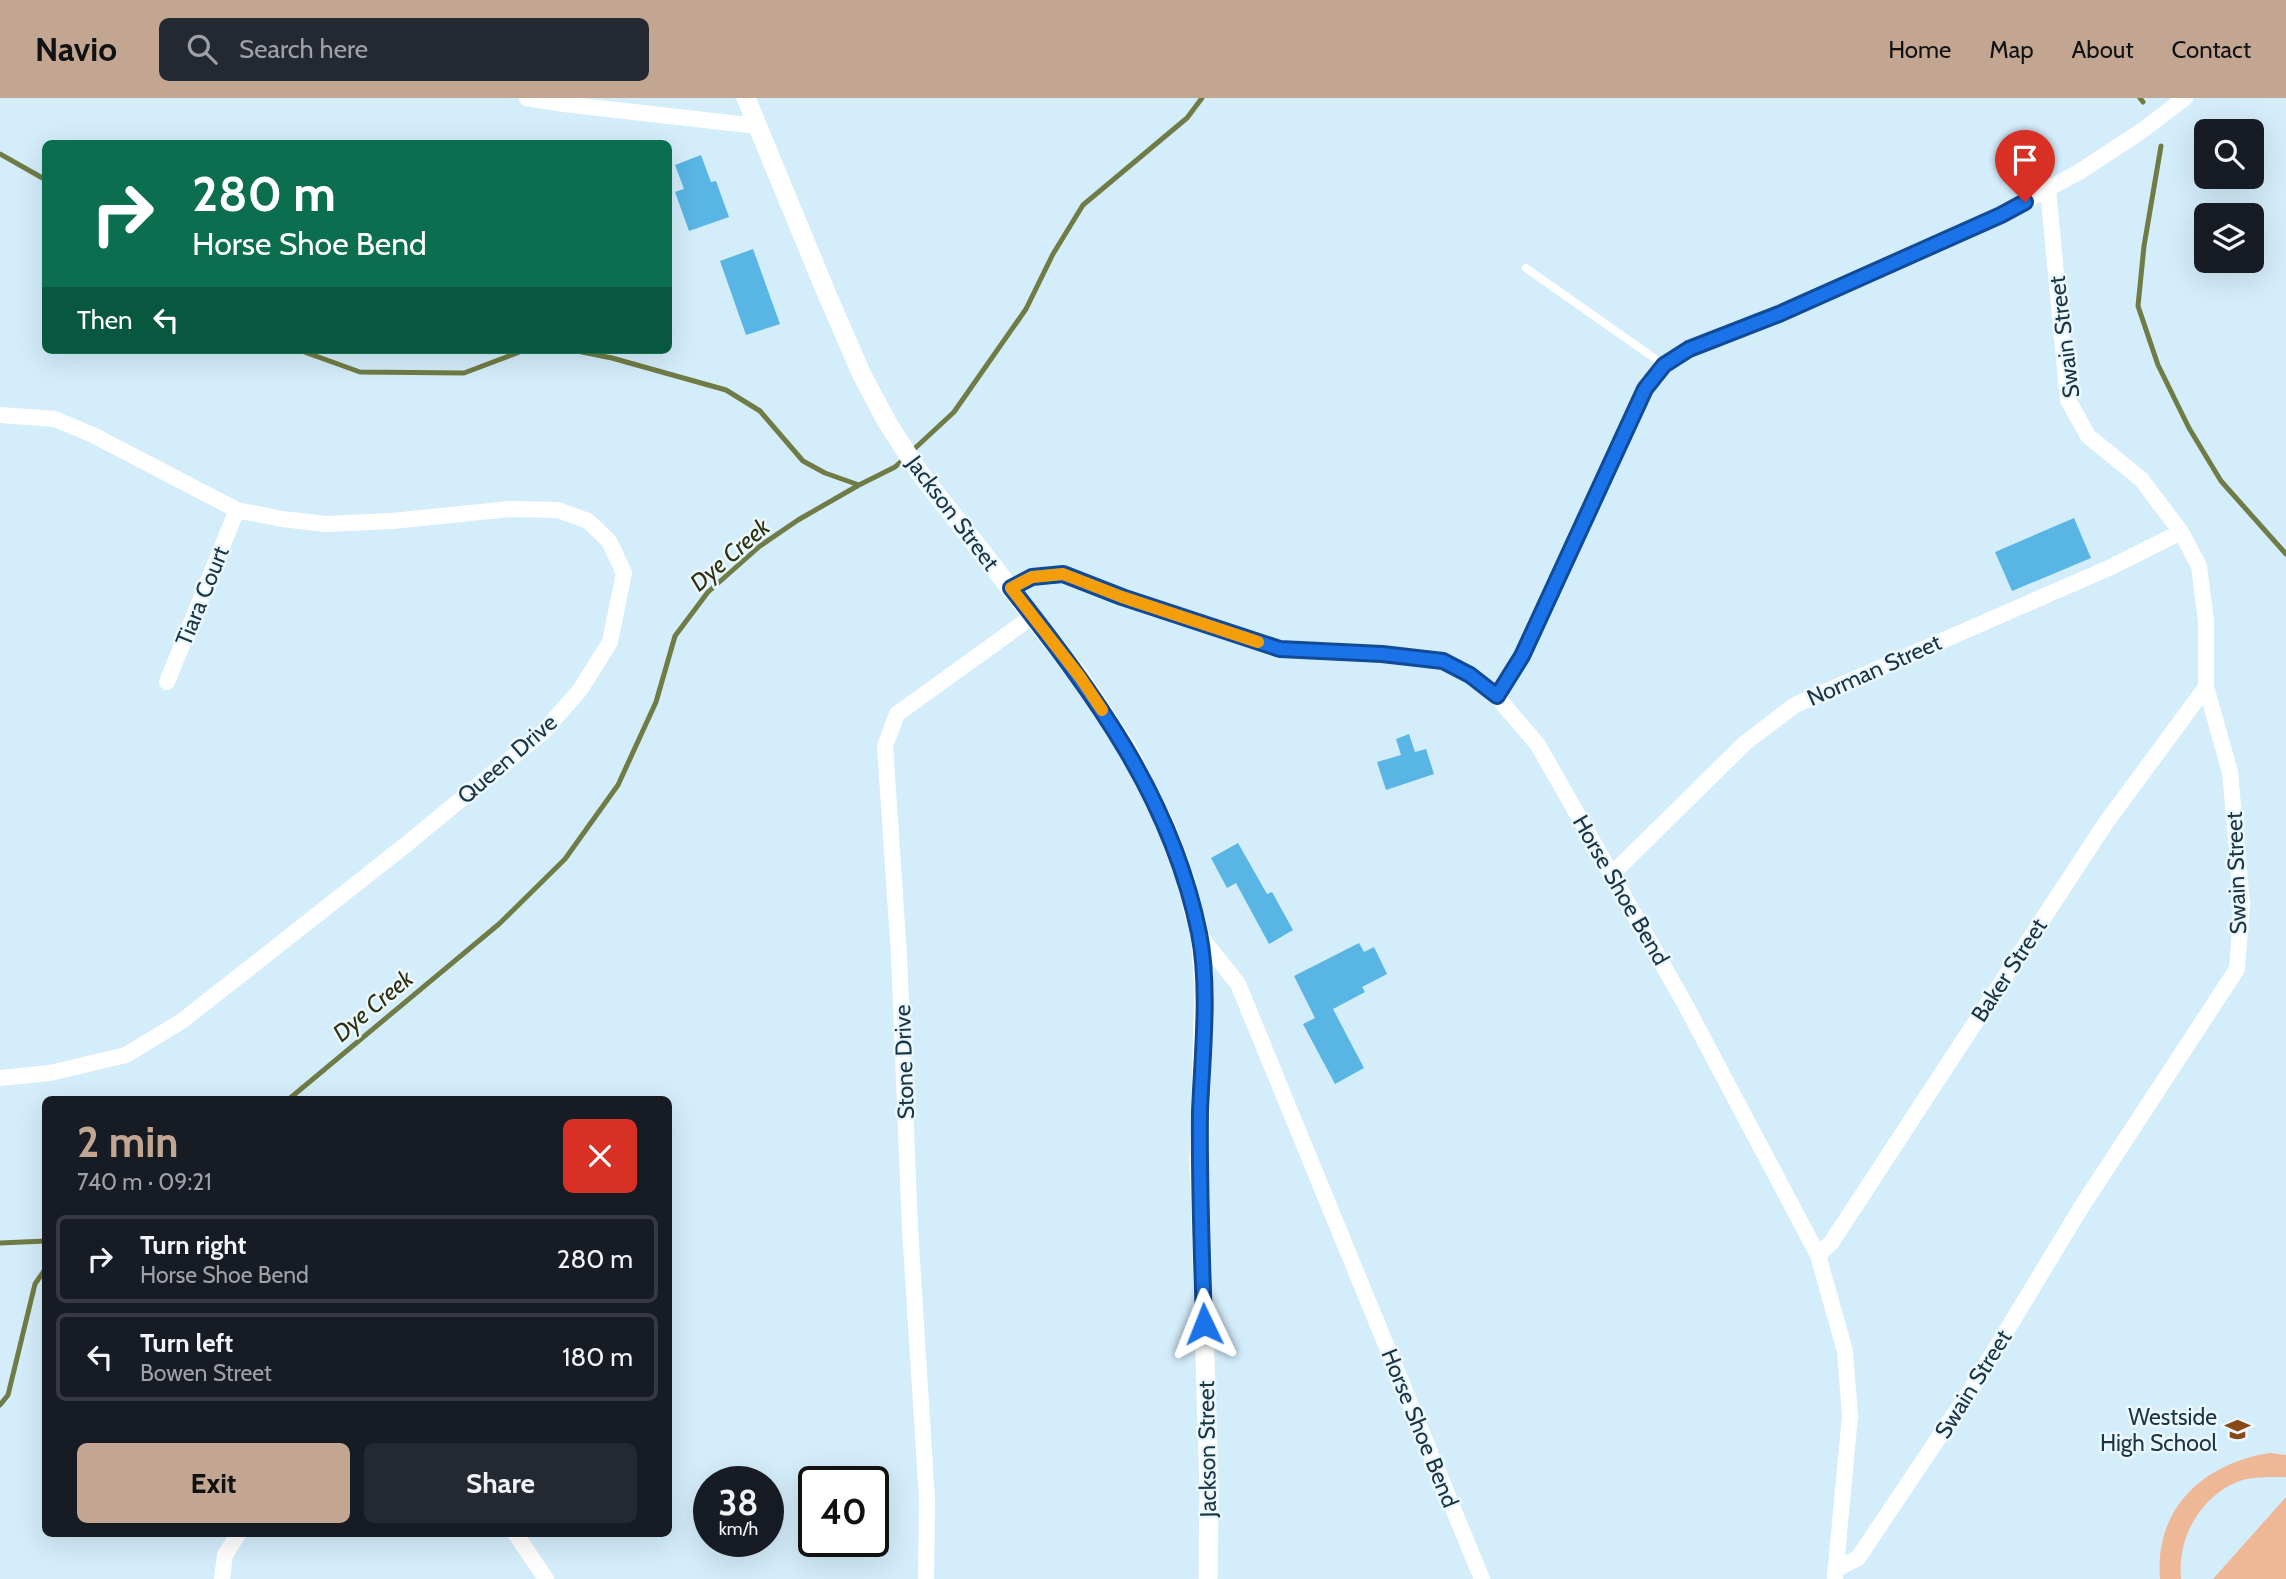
<!DOCTYPE html>
<html lang="en">
<head>
<meta charset="utf-8">
<style>
  body { margin:0; font-family:Cabin,sans-serif; background:#242831; color:#f1f3f6; height:100vh; display:flex; flex-direction:column; font-size:26px; white-space:nowrap }
  * { box-sizing:border-box; margin:0 }
  p { font-size:23px; color:#9ea1a6 }
  .icon { flex:none; width:38px; height:38px; fill:none; stroke:currentColor; stroke-width:2; stroke-linecap:round; stroke-linejoin:round }
  .map { position:relative; flex:1; overflow:hidden }
  .sheet { position:absolute; left:42px; top:998px; width:630px; height:441px; display:flex; flex-direction:column; background:#171b24; border-radius:10px; box-shadow:0 7px 28px #0002 }
  .sheet>* { flex:none }
  .banner { position:absolute; left:42px; top:42px; width:630px; height:214px; border-radius:10px; box-shadow:0 7px 28px #0002; background:#0b6e4f; color:#fff; overflow:hidden }
  .controls { position:absolute; left:2194px; top:21px; display:grid; gap:14px }
  .controls a { display:grid; place-items:center; width:70px; height:70px; border-radius:10px; background:#171b24; box-shadow:0 7px 28px #0002; font-size:35px }
  .speed { position:absolute; left:693px; top:1368px; display:flex; gap:14px; font-size:35px; font-weight:700; text-align:center }
  .speed>* { display:grid; place-content:center; width:91px; height:91px; border-radius:50%; background:#171b24; box-shadow:0 7px 28px #0002; line-height:1 }
  .speed small { font-size:18px; font-weight:400 }
  .speed .limit { border:4px solid #111; border-radius:10px; background:#fff; color:#111 }
  .pin { position:absolute; display:grid; place-items:center; width:60px; height:60px; color:#fff; margin:-72px -30px; border-radius:50% 50% 50% 0; rotate:-45deg; box-shadow:0 0 7px #0007 }
  .pin .icon { rotate:45deg }
  .me { position:absolute; width:77px; margin:-38px; rotate:358deg; stroke-linejoin:round; filter:drop-shadow(0 0 5px #0008) }
  .turn { display:flex; align-items:center; gap:24px; height:147px; padding:0 35px; font-size:32px }
  .turn .icon { width:91px; height:91px; stroke-width:2.5 }
  .turn b { display:block; font-size:49px; line-height:60px }
  .then { display:flex; align-items:center; height:66px; padding:0 35px; background:#0003; gap:14px; font-size:26px }
  .round { display:grid; place-items:center; flex:none; width:74px; height:74px; border-radius:10px; background:#242831 }
  .overview { display:flex; align-items:center; justify-content:space-between; height:119px; padding:0 35px }
  h1 { font-size:42px; font-weight:700; line-height:52px; color:#c3a691 }
  .action { display:flex; gap:14px; margin-top:auto; padding:14px 35px }
  .action a { flex:1; height:80px; border-radius:10px; background:#c3a691; color:#111; font-size:28px; font-weight:700; line-height:80px; text-align:center }
  .action a+a { background:#242831; color:#f1f3f6 }
  ul { padding:0; list-style:none }
  li { display:flex; align-items:center; gap:21px; height:88px; margin:0 14px 10px; padding:0 21px; border:4px solid #363941; border-radius:10px }
  li div { flex:1 }
  li b { display:block; font-size:26px }
  li em { font-style:normal }
  header { display:flex; align-items:center; gap:42px; box-sizing:border-box; height:98px; padding:0 35px; background:#c3a691; color:#111 }
  header strong { font-size:33px }
  nav { display:flex; gap:38px; margin-inline-start:auto; font-size:24px }
  .search { width:490px; height:63px; background:#242831; display:flex; align-items:center; gap:18px; box-sizing:border-box; padding:0 24px; border-radius:10px; color:#9ea1a6; font-size:26px }
  .map>svg:first-child { display:block }
</style>
</head>
<body>
<header>
<strong>Navio</strong>
<div class="search"><svg class="icon" aria-label="search" viewBox="0 0 24 24"><circle cx="10" cy="10" r="6"/><path d="M15 15l6 6"/></svg>Search here</div>
<nav><a>Home</a><a>Map</a><a>About</a><a>Contact</a></nav>
</header>
<div class="map">
<svg width="2286" height="1481" viewBox="0 0 2286 1481">
  <rect width="100%" height="100%" fill="#d4edfb"/>
  <path fill="#eeb796" d="M 2270,1355 L 2286,1357 L 2286,1379 C 2270,1379 2252,1378 2237,1384 C 2199,1400 2177,1441 2181,1481 L 2160,1481 C 2154,1410 2204,1365 2270,1355 Z
    M 2286,1399 L 2286,1481 L 2213,1481 Z"/>
  <g fill="none" stroke-linecap="round" stroke-linejoin="round">
    <path stroke="#707c45" stroke-width="5" d="M 2140,0 L 2143,4
      M 2161,48 L 2144,148 L 2138,208 L 2158,267 L 2189,330 L 2221,383 L 2286,456
      M 0,56 L 46,82
      M 299,252 L 360,274 L 464,275 L 522,253 L 533,252
      M 572,252 L 612,260 L 726,292 L 760,313 L 803,363 L 825,375 L 859,387
      M 912,353 L 954,314 L 1026,211 L 1053,156 L 1083,107 L 1187,20 L 1202,0
      M 289,1001 L 499,826 L 565,761 L 618,687 L 656,604 L 675,538 L 708,494 L 760,448 L 798,422 L 859,387 L 895,369 L 905,360
      M 0,1145 L 46,1143
      M 0,1307 L 8,1297 L 35,1186 L 46,1170"/>
  </g>
  <path fill="#59b5e3" d="M 701,57 L 711,84 L 716,83 L 729,119 L 689,133 L 675,94 L 684,91 L 675,67 Z
    M 753,151 L 780,226 L 746,237 L 720,163 Z
    M 2074,420 L 2091,460 L 2012,493 L 1995,454 Z
    M 1409,636 L 1415,654 L 1426,651 L 1434,676 L 1386,692 L 1377,664 L 1401,657 L 1396,641 Z
    M 1238,745 L 1267,796 L 1272,794 L 1293,832 L 1269,846 L 1236,785 L 1227,790 L 1211,760 Z
    M 1359,845 L 1364,854 L 1374,849 L 1387,876 L 1362,889 L 1365,894 L 1333,911 L 1364,970 L 1335,986 L 1303,926 L 1315,920 L 1294,878 Z"/>
  <g fill="none" stroke-linecap="round" stroke-linejoin="round">
    <path stroke="#fff" stroke-width="8" d="M 1526,170 L 1664,267"/>
    <path stroke="#fff" stroke-width="16" d="M 527,0 L 564,6 L 757,28
      M 0,317 L 55,321 L 93,337 L 237,412 L 282,421 L 326,426 L 392,423 L 510,411 L 558,412 L 588,423 L 609,443 L 624,475 L 610,544 L 580,592 L 543,634 L 403,749 L 182,923 L 126,957 L 50,975 L 0,980
      M 1011,490 L 1032,479 L 1063,476 L 1122,499 L 1280,550 L 1382,556 L 1443,563 L 1470,577 L 1497,599 L 1538,647 L 1685,906 L 1818,1157 L 1845,1253 L 1850,1318 L 1835,1479
      M 167,584 L 237,412
      M 1497,599 L 1522,558 L 1645,291 L 1664,267 L 1689,251 L 1779,216 L 2001,116 L 2079,74 L 2143,32 L 2185,0
      M 1612,776 L 1745,645 L 1795,607 L 2111,469 L 2181,434
      M 1200,838 L 1238,886 L 1482,1481
      M 1818,1157 L 1831,1145 L 2105,726 L 2206,589
      M 515,1435 L 546,1481
      M 1836,1471 L 1858,1460 L 1970,1293 L 2082,1108 L 2237,871 L 2242,807 L 2230,674 L 2206,589 L 2206,523 L 2199,468 L 2181,434 L 2141,381 L 2088,338 L 2068,302 L 2048,91
      M 222,1481 L 225,1457 L 239,1435
      M 926,1481 L 927,1401 L 910,1131 L 899,858 L 885,648 L 897,616 L 1033,518"/>
    <path stroke="#fff" stroke-width="19" d="M 746,0 L 826,194 L 862,277 L 887,324 L 919,374 L 1080,579 L 1128,652 L 1165,726 L 1185,780 L 1200,838 L 1204,889 L 1199,1063 L 1209,1391 L 1208,1481"/>
  </g>
  <g fill="none" stroke-linecap="round" stroke-linejoin="round">
    <defs>
      <path id="route" d="M 1204,1226 C 1202,1155 1199,1085 1200,1014 C 1202,959 1210,889 1199,835 C 1171,699 1095,597 1011,490 L 1032,479 L 1063,476 L 1122,499 L 1280,551 L 1382,556 L 1443,563 L 1470,577 L 1497,598 L 1522,558 L 1645,291 L 1664,267 L 1689,251 L 1779,216 L 2001,117 L 2025,104"/>
    </defs>
    <use href="#route" stroke="#114b97" stroke-width="18"/>
    <use href="#route" stroke="#1a73e8" stroke-width="12"/>
    <path stroke="#f59e0b" stroke-width="12" d="M 1102,612 L 1080,579 L 1011,490 L 1032,479 L 1063,476 L 1122,499 L 1258,544"/>
  </g>
  <defs>
    <symbol id="school-bare" viewBox="-9 -9 18 18"><path d="M0-5L7-2L0 1L-7-2ZM-4 1L0 2.5L4 1V4Q0 6-4 4Z" fill="#8a4816" stroke="#ecf8ff" stroke-width="2.5" paint-order="stroke"/></symbol>
  </defs>
  <g fill-rule="evenodd">
    <use href="#school-bare" x="2220" y="1314" width="35" height="35"/>
  </g>
  <g text-anchor="middle" stroke-width="5" stroke-linejoin="round" paint-order="stroke">
    <g font-size="23" fill="#1b3543" stroke="#ecf8ff">
      <text transform="translate(2064 239) rotate(-97)" y="8">Swain Street</text>
      <text transform="translate(953 415) rotate(53)" y="8">Jackson Street</text>
      <text transform="translate(202 498) rotate(-68)" y="8">Tiara Court</text>
      <text transform="translate(1874 572) rotate(-24)" y="8">Norman Street</text>
      <text transform="translate(507 661) rotate(-41)" y="8">Queen Drive</text>
      <text transform="translate(2236 775) rotate(-92)" y="8">Swain Street</text>
      <text transform="translate(1621 792) rotate(60)" y="8">Horse Shoe Bend</text>
      <text transform="translate(2009 872) rotate(-57)" y="8">Baker Street</text>
      <text transform="translate(904 964) rotate(-92)" y="8">Stone Drive</text>
      <text transform="translate(1973 1286) rotate(-58)" y="8">Swain Street</text>
      <text transform="translate(1420 1330) rotate(68)" y="8">Horse Shoe Bend</text>
      <text transform="translate(1207 1351) rotate(-91)" y="8">Jackson Street</text>
    </g>
    <g font-size="23" fill="#1b3543" stroke="#ecf8ff" text-anchor="end">
      <text x="2217" y="1327">Westside<tspan x="2217" dy="26">High School</tspan></text>
    </g>
    <g font-size="24" font-style="italic" fill="#2f310c" stroke="#ecf8ff">
      <text transform="translate(730 457) rotate(-41)" y="8">Dye Creek</text>
      <text transform="translate(373 908) rotate(-40)" y="8">Dye Creek</text>
    </g>
  </g>
</svg>
<div class="controls">
<a><svg class="icon" aria-label="search" viewBox="0 0 24 24"><circle cx="10" cy="10" r="6"/><path d="M15 15l6 6"/></svg></a>
<a><svg class="icon" aria-label="layers" viewBox="0 0 24 24"><path d="M12 4l9 5-9 5-9-5zM3 14l9 5 9-5"/></svg></a>
</div>
<div class="speed"><div>38<small>km/h</small></div><div class="limit">40</div></div>
<div class="pin" style="left:2025px;top:104px;background:#d93025"><svg class="icon" aria-label="arrive" viewBox="0 0 24 24"><path d="M6 21V4h12l-3 4 3 4H6"/></svg></div>
<svg class="me" style="left:1204px;top:1226px" viewBox="-20 -20 40 40"><path d="M0-17L14 15 0 8-14 15z" fill="#1a73e8" stroke="#fff" stroke-width="4"/></svg>
<div class="banner">
<div class="turn"><svg class="icon" aria-label="right" viewBox="0 0 24 24"><path d="M7 20v-9h11M14 6l5 5-5 5"/></svg><div><b>280 m</b>Horse Shoe Bend</div></div>
<div class="then">Then<svg class="icon" aria-label="left" viewBox="0 0 24 24"><path d="M17 20v-9H6M10 6l-5 5 5 5"/></svg></div>
</div>
<section class="sheet">
<div class="overview"><div><h1>2 min</h1><p>740 m · 09:21</p></div><a class="round" style="background:#d93025;color:#fff"><svg class="icon" aria-label="close" viewBox="0 0 24 24"><path d="M6 6l12 12M18 6L6 18"/></svg></a></div>
<ul>
<li><svg class="icon" aria-label="right" viewBox="0 0 24 24"><path d="M7 20v-9h11M14 6l5 5-5 5"/></svg><div><b>Turn right</b><p>Horse Shoe Bend</p></div><em>280 m</em></li>
<li><svg class="icon" aria-label="left" viewBox="0 0 24 24"><path d="M17 20v-9H6M10 6l-5 5 5 5"/></svg><div><b>Turn left</b><p>Bowen Street</p></div><em>180 m</em></li>
</ul>
<div class="action"><a>Exit</a><a>Share</a></div>
</section>
</div>
</body>
</html>
